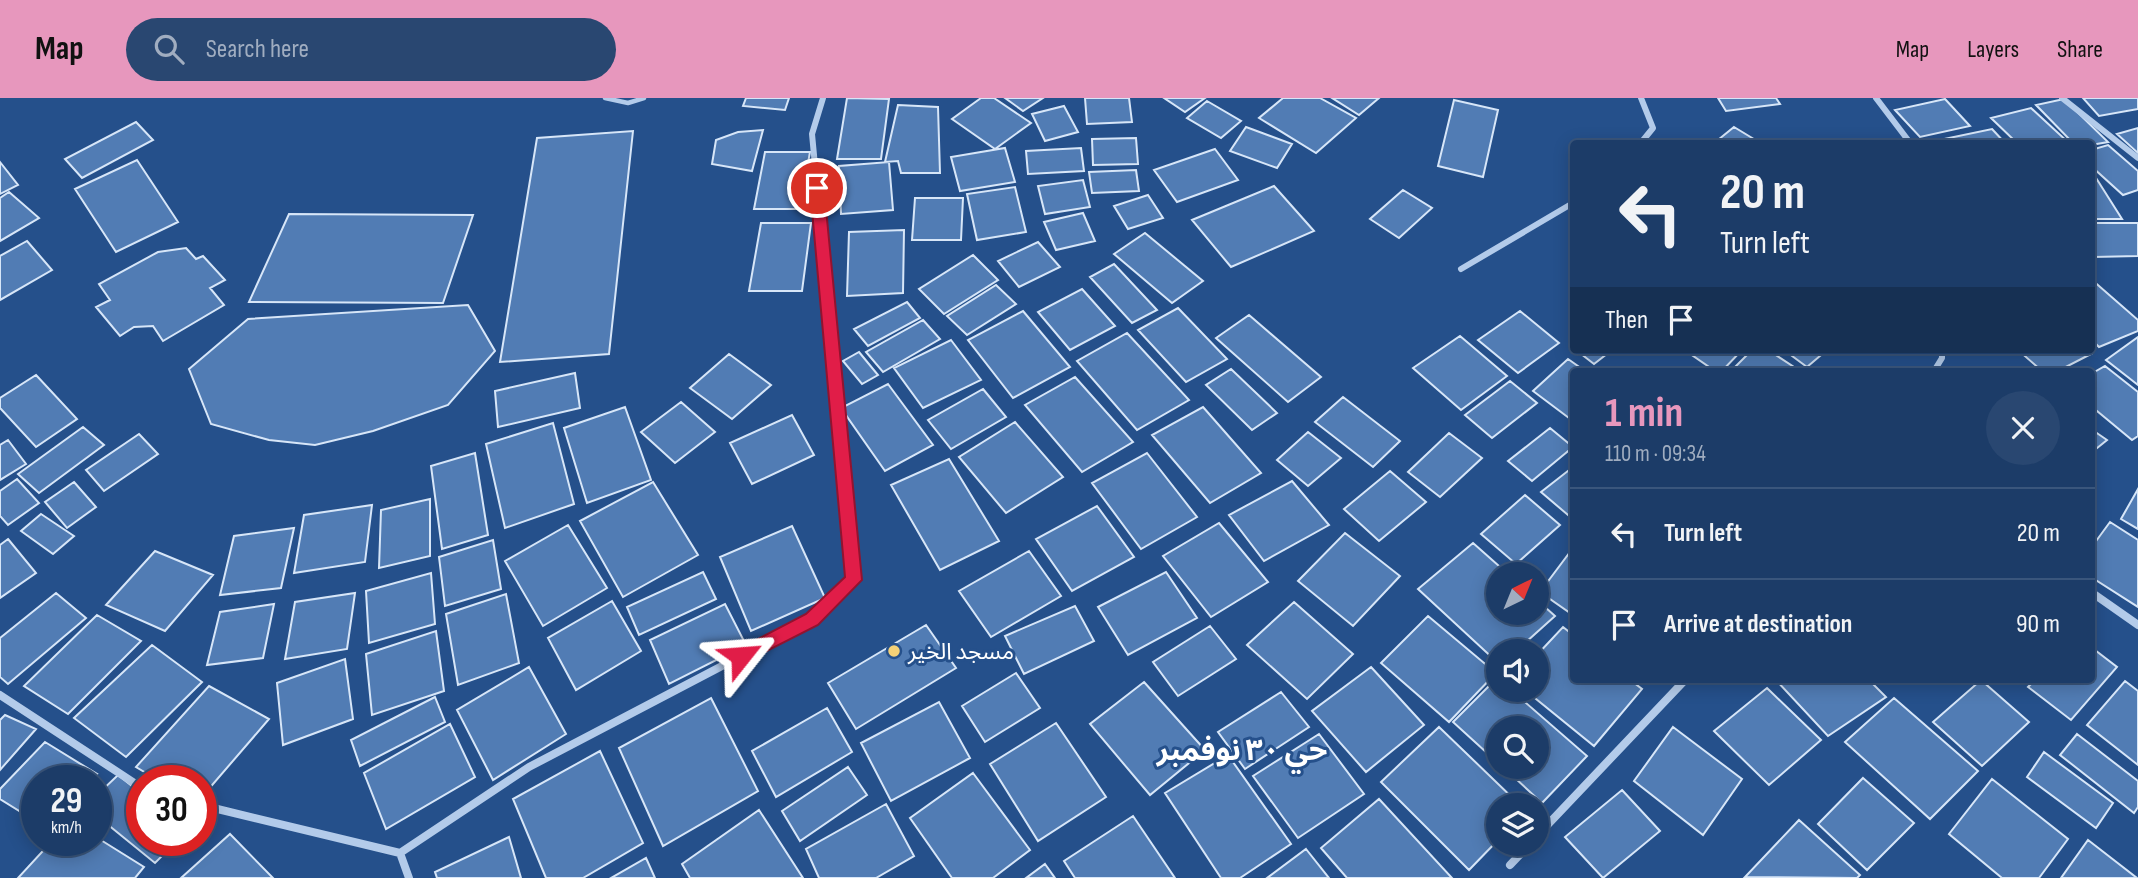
<!DOCTYPE html>
<html lang="en">
<head>
<meta charset="utf-8">
<style>
  body { margin:0; font-family:"Sofia Sans Condensed","Noto Sans Arabic",sans-serif; background:#294771; color:#f1f3f6; height:100vh; display:flex; flex-direction:column; font-size:26px; white-space:nowrap }
  * { box-sizing:border-box; margin:0 }
  p { font-size:23px; color:#a0adc0 }
  .icon { flex:none; width:38px; height:38px; fill:none; stroke:currentColor; stroke-width:2; stroke-linecap:round; stroke-linejoin:round }
  .map { position:relative; flex:1; overflow:hidden }
  .drawer { position:absolute; left:1570px; top:270px; width:525px; height:315px; display:flex; flex-direction:column; background:#1c3c68; border-radius:7px; box-shadow:0 4px 18px #0003,0 0 0 2px #3a567c }
  .drawer>* { flex:none }
  .guide { position:absolute; left:1570px; top:42px; width:525px; height:214px; border-radius:7px; box-shadow:0 4px 18px #0003,0 0 0 2px #3a567c; background:#1c3c68; color:#f1f3f6; overflow:hidden }
  .needle { width:46px; rotate:43deg }
  .fabs { position:absolute; left:1486px; top:464px; display:grid; gap:14px }
  .fabs a { display:grid; place-items:center; width:63px; height:63px; border-radius:50%; background:#1c3c68; box-shadow:0 4px 18px #0003,0 0 0 2px #3a567c; font-size:35px }
  .speed { position:absolute; left:21px; top:667px; display:flex; gap:14px; font-size:35px; font-weight:700; text-align:center }
  .speed>* { display:grid; place-content:center; width:91px; height:91px; border-radius:50%; background:#1c3c68; box-shadow:0 4px 18px #0003,0 0 0 2px #3a567c; line-height:1 }
  .speed small { font-size:18px; font-weight:400 }
  .speed .limit { border:10px solid #d22; background:#fff; color:#111 }
  .pin { position:absolute; display:grid; place-items:center; width:60px; height:60px; color:#fff; margin:-30px; border:4px solid #fff; border-radius:50%; box-shadow:0 2px 7px #0007 }
  .me { position:absolute; width:77px; margin:-38px; rotate:62deg; stroke-linejoin:round; filter:drop-shadow(0 0 5px #0008) }
  .turn { display:flex; align-items:center; gap:24px; height:147px; padding:0 35px; font-size:32px }
  .turn .icon { width:91px; height:91px; stroke-width:2.5 }
  .turn b { display:block; font-size:49px; line-height:60px }
  .then { display:flex; align-items:center; height:66px; padding:0 35px; background:#0003; gap:14px; font-size:26px }
  .round { display:grid; place-items:center; flex:none; width:74px; height:74px; border-radius:37px; background:#294771 }
  .head { display:flex; align-items:center; justify-content:space-between; height:119px; padding:0 35px }
  h1 { font-size:42px; font-weight:700; line-height:52px; color:#e797bd }
  ul { padding:0; list-style:none }
  li { display:flex; align-items:center; gap:21px; height:91px; padding:0 35px; border-top:2px solid #3a567c }
  li div { flex:1 }
  li b { display:block; font-size:26px }
  li em { font-style:normal }
  header { display:flex; align-items:center; gap:42px; box-sizing:border-box; height:98px; padding:0 35px; background:#e797bd; color:#111 }
  header strong { font-size:33px }
  nav { display:flex; gap:38px; margin-inline-start:auto; font-size:24px }
  .search { width:490px; height:63px; background:#294771; display:flex; align-items:center; gap:18px; box-sizing:border-box; padding:0 24px; border-radius:38px; color:#a0adc0; font-size:26px }
  .map>svg:first-child { display:block }
</style>
</head>
<body>
<header>
<strong>Map</strong>
<div class="search"><svg class="icon" aria-label="search" viewBox="0 0 24 24"><circle cx="10" cy="10" r="6"/><path d="M15 15l6 6"/></svg>Search here</div>
<nav><a>Map</a><a>Layers</a><a>Share</a></nav>
</header>
<div class="map">
<svg width="2138" height="780" viewBox="0 0 2138 780">
  <rect width="100%" height="100%" fill="#25508b"/>
  <path fill="#517cb4" stroke="#d7e6f8" stroke-width="2" d="M 746,0 L 789,0 L 785,12 L 743,8 Z
    M 847,0 L 889,1 L 881,61 L 837,61 Z
    M 981,0 L 994,0 L 1031,25 L 995,51 L 952,21 Z
    M 1005,0 L 1043,0 L 1023,13 Z
    M 1085,0 L 1129,0 L 1132,24 L 1087,26 Z
    M 1164,0 L 1205,0 L 1185,14 Z
    M 1283,0 L 1320,0 L 1356,20 L 1316,55 L 1259,20 Z
    M 1332,0 L 1379,0 L 1359,17 Z
    M 1718,0 L 1776,0 L 1780,6 L 1726,13 Z
    M 2083,0 L 2138,0 L 2138,11 L 2099,18 Z
    M 1945,1 L 1970,28 L 1920,39 L 1895,12 Z
    M 2064,1 L 2108,44 L 2091,47 L 2074,46 L 2036,7 Z
    M 1454,2 L 1498,12 L 1483,79 L 1438,68 Z
    M 1207,3 L 1241,23 L 1221,40 L 1187,20 Z
    M 898,7 L 938,9 L 940,75 L 901,75 L 898,63 L 885,64 Z
    M 1064,8 L 1078,34 L 1045,43 L 1032,16 Z
    M 2031,10 L 2070,46 L 2018,46 L 1991,20 Z
    M 136,24 L 153,42 L 82,80 L 65,61 Z
    M 1246,29 L 1292,46 L 1277,70 L 1230,53 Z
    M 1734,29 L 1762,46 L 1713,46 Z
    M 2138,30 L 2138,55 L 2117,36 Z
    M 1992,31 L 2006,46 L 1925,45 Z
    M 763,32 L 752,73 L 712,66 L 716,42 L 738,34 Z
    M 633,33 L 609,256 L 500,264 L 537,40 Z
    M 1136,40 L 1138,66 L 1093,67 L 1092,41 Z
    M 2108,47 L 2138,73 L 2138,92 L 2123,97 L 2091,68 L 2091,52 Z
    M 1005,50 L 1015,84 L 960,93 L 951,59 Z
    M 1081,50 L 1084,73 L 1028,76 L 1026,53 Z
    M 1215,51 L 1238,82 L 1177,104 L 1154,72 Z
    M 765,54 L 810,54 L 800,111 L 754,111 Z
    M 137,62 L 178,124 L 116,154 L 75,91 Z
    M 0,64 L 18,87 L 0,96 Z
    M 889,64 L 893,112 L 841,116 L 839,68 Z
    M 1136,72 L 1139,93 L 1092,95 L 1089,74 Z
    M 2091,72 L 2122,121 L 2091,121 Z
    M 1083,82 L 1090,109 L 1045,116 L 1038,88 Z
    M 1274,88 L 1314,133 L 1231,169 L 1192,122 Z
    M 1015,89 L 1026,134 L 977,142 L 967,96 Z
    M 1403,92 L 1432,110 L 1399,140 L 1370,121 Z
    M 9,94 L 39,120 L 0,143 L 0,100 Z
    M 1148,97 L 1163,120 L 1128,131 L 1114,108 Z
    M 915,100 L 963,100 L 961,142 L 912,142 Z
    M 1083,115 L 1095,143 L 1056,152 L 1044,124 Z
    M 289,116 L 473,117 L 443,205 L 249,204 Z
    M 761,125 L 811,125 L 802,193 L 749,193 Z
    M 2091,125 L 2138,125 L 2138,158 L 2093,159 Z
    M 904,132 L 903,195 L 847,198 L 849,134 Z
    M 1145,135 L 1203,183 L 1172,205 L 1114,156 Z
    M 27,143 L 52,172 L 0,202 L 0,158 Z
    M 1038,144 L 1060,169 L 1019,189 L 998,163 Z
    M 186,150 L 196,161 L 203,158 L 225,182 L 210,190 L 224,207 L 163,243 L 153,228 L 134,229 L 120,238 L 96,209 L 110,202 L 99,186 L 158,154 Z
    M 973,157 L 998,182 L 944,216 L 919,191 Z
    M 1114,166 L 1157,212 L 1132,225 L 1090,179 Z
    M 2091,181 L 2138,222 L 2138,233 L 2099,249 L 2091,241 Z
    M 996,187 L 1016,206 L 967,237 L 947,218 Z
    M 1082,191 L 1115,228 L 1070,252 L 1038,214 Z
    M 907,204 L 920,220 L 868,248 L 854,231 Z
    M 468,207 L 495,253 L 448,307 L 373,333 L 315,347 L 269,342 L 211,326 L 189,271 L 248,221 Z
    M 1178,210 L 1227,261 L 1186,284 L 1138,232 Z
    M 1023,213 L 1070,269 L 1013,300 L 968,242 Z
    M 1520,213 L 1559,245 L 1518,275 L 1478,242 Z
    M 1249,217 L 1321,279 L 1288,304 L 1216,240 Z
    M 923,222 L 940,241 L 883,274 L 866,254 Z
    M 1127,235 L 1189,302 L 1137,332 L 1077,263 Z
    M 1460,238 L 1507,278 L 1461,312 L 1413,270 Z
    M 2138,239 L 2138,287 L 2106,262 Z
    M 951,242 L 981,282 L 923,310 L 894,270 Z
    M 1576,252 L 1612,252 L 1594,266 Z
    M 1692,252 L 1742,252 L 1722,273 L 1715,273 L 1689,255 Z
    M 1752,252 L 1768,252 L 1794,269 L 1791,273 L 1731,273 Z
    M 1784,252 L 1827,252 L 1807,269 Z
    M 2018,252 L 2086,252 L 2091,256 L 2058,273 L 2042,273 Z
    M 859,254 L 878,277 L 862,286 L 843,263 Z
    M 729,256 L 771,287 L 732,321 L 690,290 Z
    M 1568,261 L 1585,273 L 1573,273 L 1573,323 L 1533,293 Z
    M 2105,268 L 2138,294 L 2138,338 L 2132,342 L 2091,308 L 2091,276 Z
    M 1231,271 L 1277,315 L 1252,332 L 1206,287 Z
    M 575,275 L 580,310 L 498,329 L 495,293 Z
    M 36,277 L 77,321 L 36,349 L 0,310 L 0,300 Z
    M 1075,279 L 1133,344 L 1082,374 L 1025,307 Z
    M 1510,283 L 1537,305 L 1492,340 L 1465,317 Z
    M 888,286 L 933,347 L 885,373 L 841,310 Z
    M 983,291 L 1006,319 L 951,351 L 928,322 Z
    M 1343,299 L 1400,343 L 1373,369 L 1315,324 Z
    M 681,304 L 715,334 L 675,365 L 641,334 Z
    M 625,309 L 651,382 L 587,405 L 564,330 Z
    M 1203,309 L 1261,375 L 1210,405 L 1152,337 Z
    M 792,317 L 814,357 L 752,386 L 730,345 Z
    M 1015,324 L 1063,379 L 1006,415 L 959,359 Z
    M 553,325 L 574,406 L 505,430 L 486,346 Z
    M 83,329 L 104,347 L 39,395 L 18,376 Z
    M 1550,330 L 1573,349 L 1532,383 L 1508,363 Z
    M 2091,331 L 2107,342 L 2091,355 Z
    M 1308,334 L 1341,360 L 1308,388 L 1277,362 Z
    M 1449,335 L 1482,360 L 1440,399 L 1408,374 Z
    M 139,336 L 158,356 L 104,393 L 86,372 Z
    M 8,342 L 26,366 L 0,382 L 0,347 Z
    M 475,355 L 488,437 L 442,451 L 431,368 Z
    M 1147,355 L 1197,419 L 1141,451 L 1092,385 Z
    M 949,361 L 999,443 L 940,472 L 891,387 Z
    M 1573,369 L 1573,413 L 1568,417 L 1541,394 Z
    M 1390,373 L 1426,404 L 1379,443 L 1344,411 Z
    M 17,381 L 39,405 L 8,427 L 0,418 L 0,393 Z
    M 1292,383 L 1329,427 L 1264,463 L 1229,417 Z
    M 74,384 L 96,409 L 67,430 L 45,404 Z
    M 653,384 L 698,457 L 623,499 L 580,423 Z
    M 2138,391 L 2138,431 L 2121,421 Z
    M 1525,397 L 1560,427 L 1516,466 L 1481,436 Z
    M 430,401 L 430,458 L 379,470 L 381,412 Z
    M 372,407 L 365,464 L 294,475 L 304,417 Z
    M 1097,408 L 1134,459 L 1072,493 L 1036,441 Z
    M 41,416 L 74,438 L 53,456 L 21,433 Z
    M 2110,424 L 2138,442 L 2138,509 L 2091,479 L 2091,450 Z
    M 1219,425 L 1268,484 L 1211,519 L 1163,458 Z
    M 568,427 L 607,490 L 543,528 L 505,463 Z
    M 792,428 L 825,500 L 751,533 L 720,459 Z
    M 294,430 L 281,490 L 220,497 L 234,438 Z
    M 1345,435 L 1400,478 L 1353,528 L 1298,483 Z
    M 8,441 L 36,475 L 0,500 L 0,447 Z
    M 493,442 L 501,491 L 445,508 L 439,459 Z
    M 1473,445 L 1508,476 L 1498,476 L 1498,514 L 1536,514 L 1536,501 L 1555,518 L 1516,553 L 1498,553 L 1498,565 L 1418,491 Z
    M 1573,450 L 1573,517 L 1540,494 Z
    M 155,453 L 213,477 L 165,533 L 106,507 Z
    M 1029,453 L 1061,498 L 991,539 L 959,493 Z
    M 703,474 L 716,501 L 639,537 L 627,509 Z
    M 1166,474 L 1197,520 L 1128,557 L 1098,509 Z
    M 431,475 L 435,526 L 369,545 L 366,493 Z
    M 56,495 L 86,520 L 8,586 L 0,579 L 0,540 Z
    M 355,495 L 347,551 L 285,561 L 295,504 Z
    M 506,496 L 519,565 L 458,587 L 446,516 Z
    M 612,503 L 641,553 L 576,592 L 548,540 Z
    M 1294,504 L 1353,556 L 1307,601 L 1247,547 Z
    M 274,506 L 263,560 L 207,567 L 220,514 Z
    M 725,506 L 746,547 L 669,586 L 650,542 Z
    M 1075,508 L 1094,543 L 1024,576 L 1005,538 Z
    M 97,517 L 141,543 L 68,616 L 24,588 Z
    M 1428,518 L 1496,575 L 1449,624 L 1381,565 Z
    M 926,527 L 956,570 L 856,631 L 828,585 Z
    M 1210,528 L 1236,561 L 1178,598 L 1153,564 Z
    M 1563,529 L 1573,537 L 1573,581 L 1629,581 L 1642,591 L 1594,648 L 1525,592 L 1536,592 L 1536,558 Z
    M 436,533 L 444,593 L 372,617 L 366,556 Z
    M 152,547 L 202,584 L 126,659 L 74,620 Z
    M 2091,549 L 2117,569 L 2071,622 L 2028,589 L 2036,581 L 2091,581 Z
    M 345,561 L 353,621 L 283,647 L 277,585 Z
    M 529,569 L 566,636 L 493,682 L 457,612 Z
    M 1371,569 L 1424,627 L 1366,674 L 1312,613 Z
    M 1016,575 L 1040,610 L 985,644 L 962,608 Z
    M 1497,580 L 1498,592 L 1511,592 L 1587,658 L 1542,705 L 1502,668 L 1536,668 L 1536,630 L 1498,630 L 1498,665 L 1453,624 Z
    M 1775,581 L 1868,581 L 1886,599 L 1828,638 Z
    M 1981,582 L 2029,624 L 1982,668 L 1933,624 Z
    M 2125,583 L 2138,593 L 2138,667 L 2087,627 Z
    M 1144,584 L 1205,652 L 1150,697 L 1090,626 Z
    M 209,588 L 269,621 L 201,700 L 201,682 L 158,682 L 136,669 Z
    M 1767,590 L 1821,642 L 1769,687 L 1714,633 Z
    M 1281,594 L 1309,629 L 1245,671 L 1218,634 Z
    M 435,599 L 445,624 L 360,668 L 351,642 Z
    M 711,600 L 758,693 L 663,748 L 619,650 Z
    M 1894,600 L 1978,673 L 1930,721 L 1845,644 Z
    M 939,604 L 970,660 L 891,703 L 861,645 Z
    M 827,610 L 852,654 L 776,699 L 752,653 Z
    M 5,617 L 36,631 L 0,672 L 0,622 Z
    M 1056,625 L 1106,699 L 1038,743 L 990,666 Z
    M 450,626 L 475,679 L 386,731 L 364,675 Z
    M 1439,629 L 1520,707 L 1498,707 L 1498,742 L 1469,772 L 1381,684 Z
    M 1673,629 L 1742,681 L 1703,737 L 1634,683 Z
    M 1319,636 L 1364,696 L 1298,740 L 1253,678 Z
    M 2077,636 L 2138,683 L 2138,709 L 2134,715 L 2060,657 Z
    M 45,644 L 97,676 L 90,682 L 37,682 L 37,724 L 0,701 L 0,691 Z
    M 600,653 L 643,745 L 583,780 L 546,780 L 513,701 Z
    M 2044,654 L 2113,705 L 2096,730 L 2027,679 Z
    M 1228,657 L 1291,746 L 1240,780 L 1221,780 L 1165,695 Z
    M 848,669 L 867,697 L 800,743 L 782,713 Z
    M 973,675 L 1030,752 L 993,780 L 952,780 L 910,720 Z
    M 118,677 L 142,696 L 142,742 L 178,742 L 155,765 L 96,717 L 96,698 Z
    M 1863,680 L 1914,725 L 1867,772 L 1818,726 Z
    M 1992,681 L 2068,741 L 2039,780 L 2002,780 L 1949,736 Z
    M 1622,692 L 1660,733 L 1603,780 L 1565,739 Z
    M 1379,701 L 1452,780 L 1347,780 L 1321,750 Z
    M 886,706 L 914,758 L 876,780 L 819,780 L 806,751 Z
    M 759,712 L 803,780 L 690,780 L 682,766 Z
    M 1133,718 L 1175,780 L 1075,780 L 1064,763 Z
    M 1799,722 L 1860,777 L 1857,780 L 1745,779 Z
    M 230,736 L 273,780 L 181,780 Z
    M 96,739 L 144,769 L 135,780 L 18,780 L 53,742 L 96,742 Z
    M 509,739 L 521,780 L 437,780 L 435,774 Z
    M 2088,742 L 2137,780 L 2061,780 Z
    M 1306,751 L 1329,780 L 1267,780 Z
    M 646,760 L 655,780 L 611,780 Z
    M 1045,766 L 1055,780 L 1026,780 Z"/>
  <g fill="none" stroke-linecap="round" stroke-linejoin="round">
    <path stroke="#b3cbea" stroke-width="4.5" d="M 605,0 L 628,5 L 644,0"/>
    <path stroke="#b3cbea" stroke-width="6" d="M 823,0 L 812,36 L 842,352
      M 1876,0 L 1911,46
      M 2062,0 L 2138,60
      M 1640,46 L 1653,30 L 1641,0
      M 1461,171 L 1573,105
      M 1934,273 L 1942,260 L 1942,252"/>
    <path stroke="#b3cbea" stroke-width="8" d="M 2091,494 L 2138,527
      M 0,597 L 142,690
      M 201,707 L 400,755
      M 1536,739 L 1686,581
      M 1510,767 L 1530,746
      M 409,780 L 400,755 L 529,669 L 812,521 L 854,482 L 842,350"/>
  </g>
  <path fill="#e11d48" stroke="#92132f" stroke-width="2" d="M 817,85 L 824,90 L 862,482 L 818,527 L 741,566 L 733,558 L 735,553 L 806,516 L 845,479 L 810,90 Z"/>
  <circle fill="#f4d177" stroke="#25508b" stroke-width="2.5" cx="894" cy="553" r="7"/>
  <g text-anchor="middle" stroke-width="6" stroke-linejoin="round" paint-order="stroke">
    <g font-size="23" fill="#fff" stroke="#25508b" text-anchor="start">
      <text x="908" y="561">مسجد الخير</text>
    </g>
    <g font-size="30" font-weight="bold" fill="#fff" stroke="#25508b">
      <text x="1242" y="662">حي ۳۰ نوفمبر</text>
    </g>
  </g>
</svg>
<div class="fabs">
<a><svg class="needle" viewBox="-14 -14 28 28"><path d="M0-13l5 13h-10z" fill="#e53935"/><path d="M0 13l5-13h-10z" fill="#a0adc0"/></svg></a>
<a><svg class="icon" aria-label="sound" viewBox="0 0 24 24"><path d="M4 9h4l5-4v14l-5-4H4zM17 9q2 3 0 6"/></svg></a>
<a><svg class="icon" aria-label="search" viewBox="0 0 24 24"><circle cx="10" cy="10" r="6"/><path d="M15 15l6 6"/></svg></a>
<a><svg class="icon" aria-label="layers" viewBox="0 0 24 24"><path d="M12 4l9 5-9 5-9-5zM3 14l9 5 9-5"/></svg></a>
</div>
<div class="speed"><div>29<small>km/h</small></div><div class="limit">30</div></div>
<div class="pin" style="left:817px;top:90px;background:#d93025"><svg class="icon" aria-label="arrive" viewBox="0 0 24 24"><path d="M6 21V4h12l-3 4 3 4H6"/></svg></div>
<svg class="me" style="left:741px;top:558px" viewBox="-20 -20 40 40"><path d="M0-17L14 15 0 8-14 15z" fill="#e11d48" stroke="#fff" stroke-width="4"/></svg>
<div class="guide">
<div class="turn"><svg class="icon" aria-label="left" viewBox="0 0 24 24"><path d="M17 20v-9H6M10 6l-5 5 5 5"/></svg><div><b>20 m</b>Turn left</div></div>
<div class="then">Then<svg class="icon" aria-label="arrive" viewBox="0 0 24 24"><path d="M6 21V4h12l-3 4 3 4H6"/></svg></div>
</div>
<section class="drawer">
<div class="head"><div><h1>1 min</h1><p>110 m · 09:34</p></div><a class="round"><svg class="icon" aria-label="close" viewBox="0 0 24 24"><path d="M6 6l12 12M18 6L6 18"/></svg></a></div>
<ul>
<li><svg class="icon" aria-label="left" viewBox="0 0 24 24"><path d="M17 20v-9H6M10 6l-5 5 5 5"/></svg><div><b>Turn left</b></div><em>20 m</em></li>
<li><svg class="icon" aria-label="arrive" viewBox="0 0 24 24"><path d="M6 21V4h12l-3 4 3 4H6"/></svg><div><b>Arrive at destination</b></div><em>90 m</em></li>
</ul>
</section>
</div>
</body>
</html>
